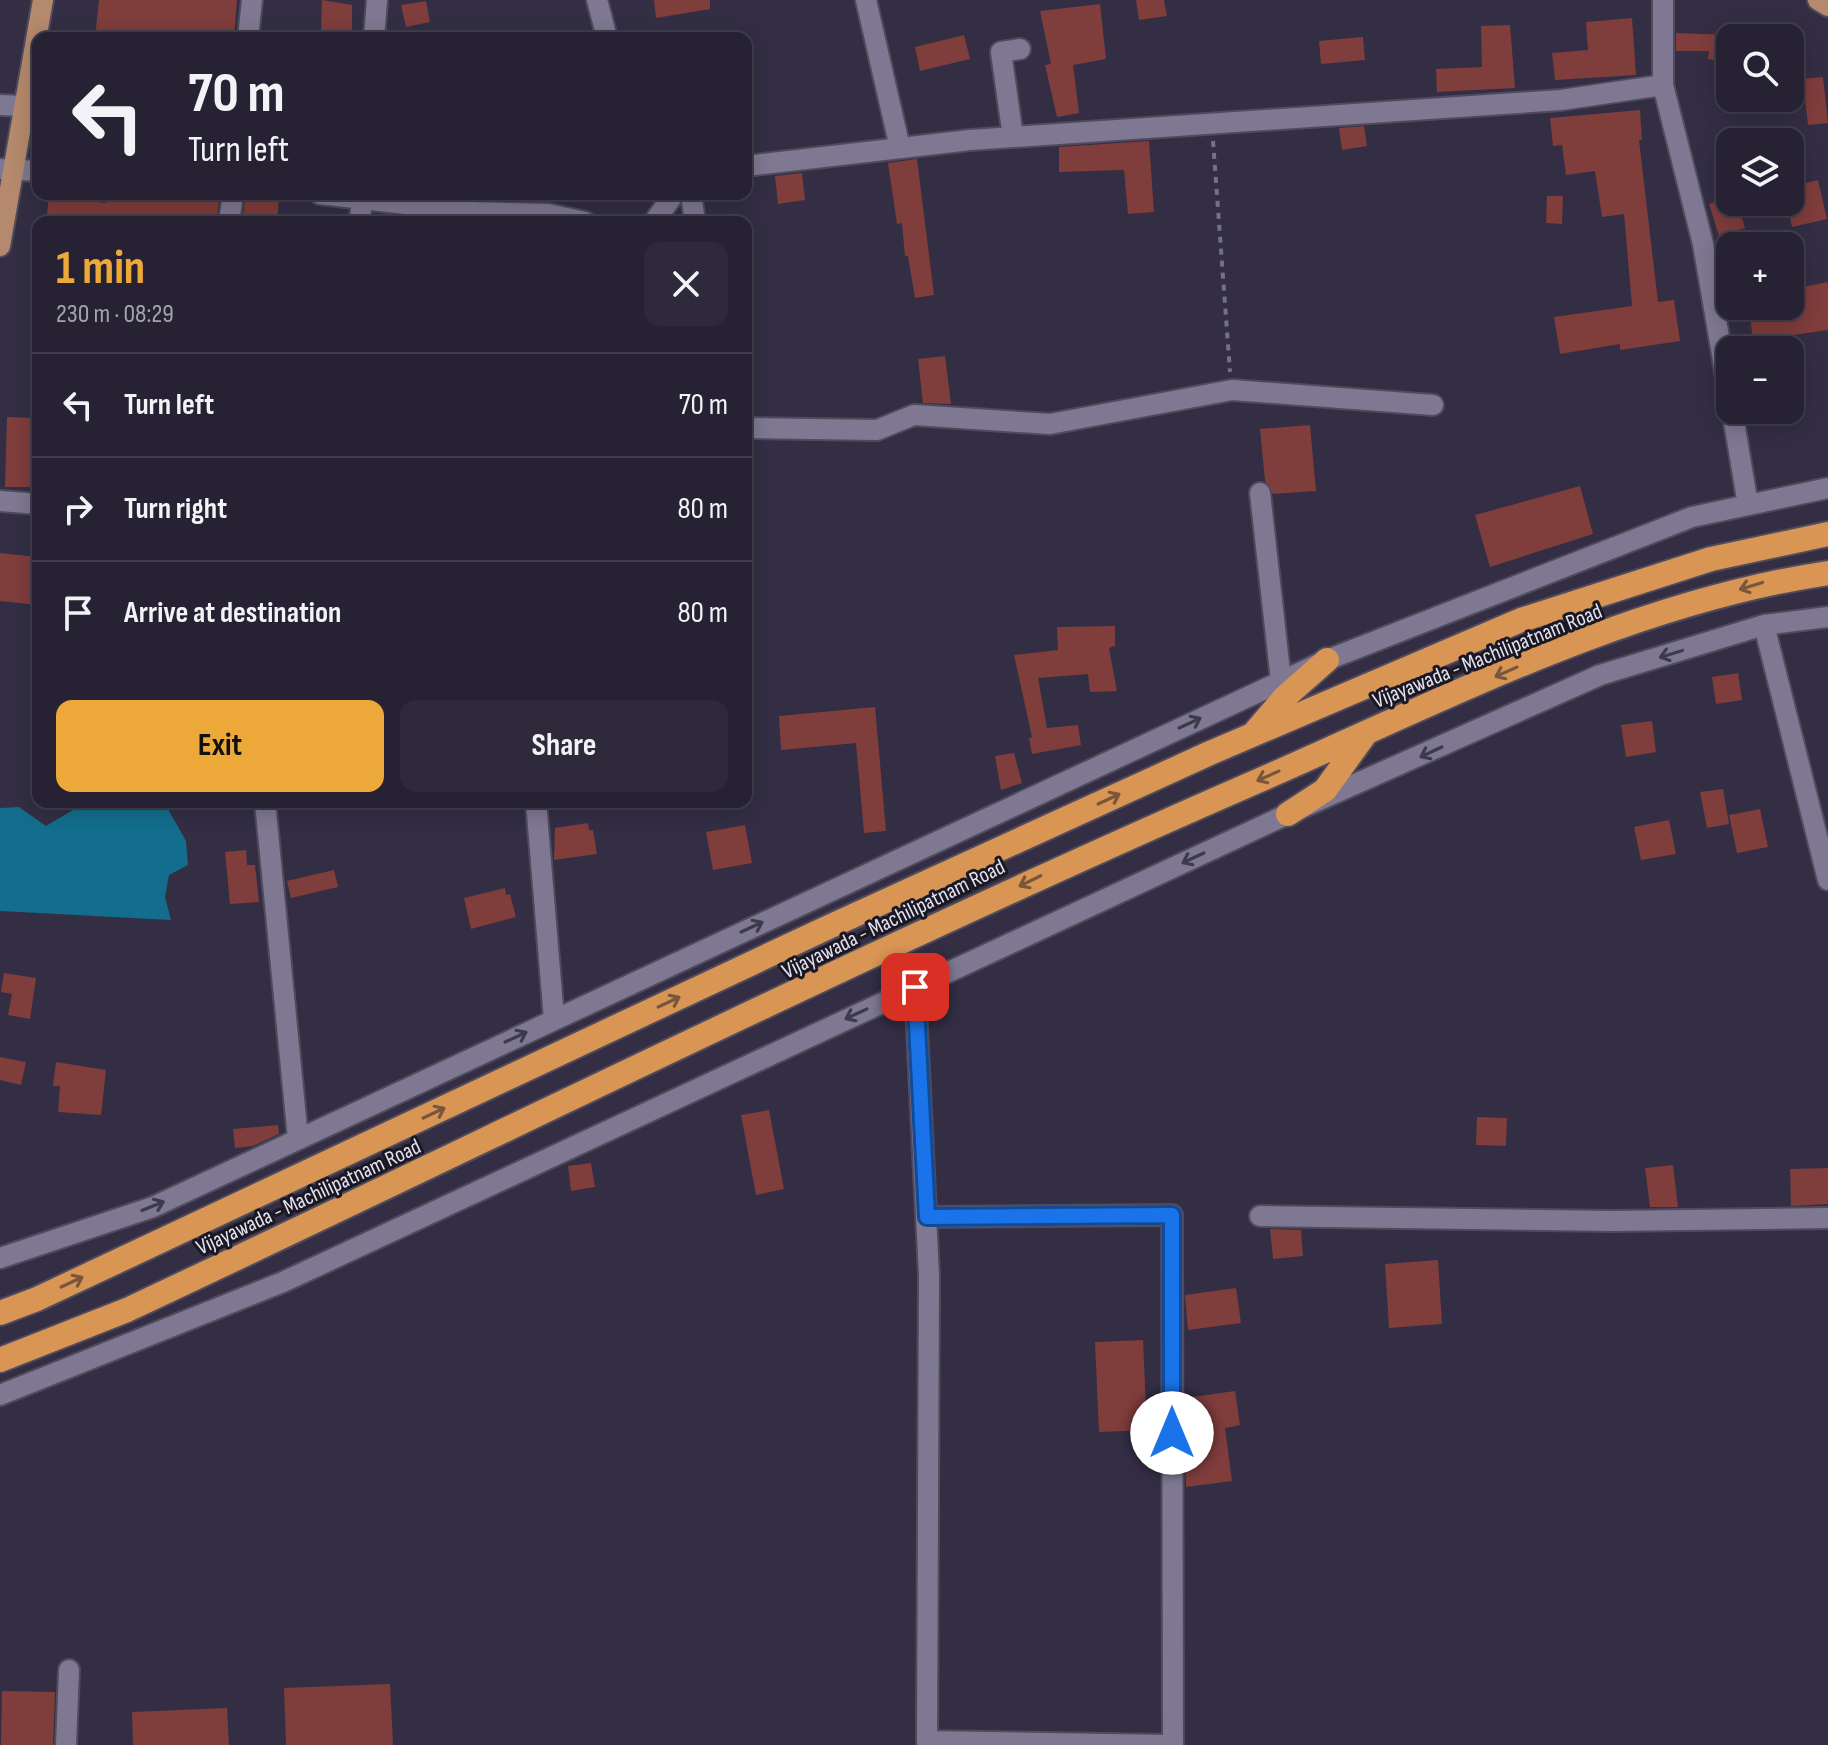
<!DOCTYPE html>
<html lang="en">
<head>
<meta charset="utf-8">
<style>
  body { margin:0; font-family:"Sofia Sans Condensed",sans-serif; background:#2e2a3b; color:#f1f3f6; height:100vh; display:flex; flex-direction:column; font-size:30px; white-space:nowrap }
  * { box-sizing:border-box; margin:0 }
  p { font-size:26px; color:#a4a4ac }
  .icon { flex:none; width:44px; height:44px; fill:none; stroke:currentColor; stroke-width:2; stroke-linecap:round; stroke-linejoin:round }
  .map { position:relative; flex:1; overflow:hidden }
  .panel { position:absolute; left:32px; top:216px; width:720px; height:592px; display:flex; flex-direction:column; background:#262233; border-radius:16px; box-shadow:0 4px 20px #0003,0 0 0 2px #423f4e }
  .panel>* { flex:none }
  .banner { position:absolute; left:32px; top:32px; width:720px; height:168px; border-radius:16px; box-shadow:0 4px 20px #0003,0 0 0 2px #423f4e; background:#262233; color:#f1f3f6; overflow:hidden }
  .buttons { position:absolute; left:1716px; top:24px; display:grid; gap:16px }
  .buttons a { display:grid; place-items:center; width:88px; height:88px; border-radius:16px; background:#262233; box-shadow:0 4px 20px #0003,0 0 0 2px #423f4e; font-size:40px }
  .pin { position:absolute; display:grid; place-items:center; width:68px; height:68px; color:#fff; margin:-34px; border-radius:16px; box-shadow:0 4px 12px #0006 }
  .me { position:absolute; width:88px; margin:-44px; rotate:0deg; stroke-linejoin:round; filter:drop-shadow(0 0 6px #0008) }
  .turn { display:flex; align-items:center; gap:28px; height:168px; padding:0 24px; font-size:36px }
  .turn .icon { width:104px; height:104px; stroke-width:2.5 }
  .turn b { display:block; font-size:56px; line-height:68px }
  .round { display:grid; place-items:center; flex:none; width:84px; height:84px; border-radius:16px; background:#2e2a3b }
  .head { display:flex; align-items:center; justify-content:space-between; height:136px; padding:0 24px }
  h1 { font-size:48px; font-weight:700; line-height:60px; color:#eca93a }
  .primary-button { display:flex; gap:16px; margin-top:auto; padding:16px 24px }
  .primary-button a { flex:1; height:92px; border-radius:16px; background:#eca93a; color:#111; font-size:32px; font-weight:700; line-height:92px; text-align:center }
  .primary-button a+a { background:#2e2a3b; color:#f1f3f6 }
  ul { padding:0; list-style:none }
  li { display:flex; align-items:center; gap:24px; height:104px; padding:0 24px; border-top:2px solid #423f4e }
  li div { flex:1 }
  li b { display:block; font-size:30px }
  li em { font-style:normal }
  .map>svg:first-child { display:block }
</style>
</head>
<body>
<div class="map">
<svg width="1828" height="1745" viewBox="0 0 1828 1745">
  <rect width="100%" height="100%" fill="#332e44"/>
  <path fill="#136d8c" d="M 78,802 L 164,802 L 186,841 L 188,865 L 169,875 L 165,897 L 171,920 L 0,911 L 0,808 L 19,807 L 46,826 L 78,807 Z"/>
  <path fill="#7f3d3c" d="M 99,0 L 237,0 L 234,38 L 167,33 L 166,38 L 95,38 Z
    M 322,0 L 352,5 L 352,33 L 321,30 Z
    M 654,0 L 710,0 L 710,9 L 656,18 Z
    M 1136,0 L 1164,0 L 1167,16 L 1139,20 Z
    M 426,1 L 430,22 L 406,27 L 401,5 Z
    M 1100,4 L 1106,59 L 1073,65 L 1079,113 L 1057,117 L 1045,65 L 1051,64 L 1040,11 Z
    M 1632,18 L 1636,75 L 1555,80 L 1552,53 L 1588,50 L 1586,22 Z
    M 1510,25 L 1515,88 L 1437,92 L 1436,69 L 1482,67 L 1481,26 Z
    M 1676,33 L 1730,35 L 1730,62 L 1708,59 L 1709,51 L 1676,51 Z
    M 964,35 L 970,59 L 920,71 L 915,47 Z
    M 1363,37 L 1365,60 L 1321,64 L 1319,41 Z
    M 1823,77 L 1828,123 L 1808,125 L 1803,79 Z
    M 1640,110 L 1642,140 L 1639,140 L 1658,302 L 1674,300 L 1680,341 L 1620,350 L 1620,344 L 1560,354 L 1554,317 L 1632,306 L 1624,214 L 1602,217 L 1595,171 L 1566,175 L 1562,145 L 1553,146 L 1550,118 Z
    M 1364,126 L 1367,146 L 1342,150 L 1339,128 Z
    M 1149,141 L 1154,212 L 1128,214 L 1124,170 L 1059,172 L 1059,147 Z
    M 917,159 L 934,295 L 915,298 L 908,256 L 905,256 L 902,223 L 897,224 L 888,163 Z
    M 802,173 L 805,200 L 778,204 L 775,176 Z
    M 1818,180 L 1827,219 L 1792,227 L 1787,202 L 1790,202 L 1790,187 Z
    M 107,194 L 220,194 L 216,222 L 46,222 L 49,197 L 106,203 Z
    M 246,194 L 279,196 L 277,222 L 242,222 Z
    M 1547,196 L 1563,196 L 1562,224 L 1546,223 Z
    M 1730,197 L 1730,202 L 1737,202 L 1745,228 L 1719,236 L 1709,204 Z
    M 1828,282 L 1828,330 L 1753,341 L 1749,306 L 1796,306 L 1793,289 Z
    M 945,356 L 951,404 L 923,403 L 918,359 Z
    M 7,417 L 38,418 L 38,487 L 5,487 Z
    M 1310,425 L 1316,491 L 1273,494 L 1265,481 L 1260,429 Z
    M 1580,486 L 1593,534 L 1490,567 L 1475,515 Z
    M 0,553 L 38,557 L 38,605 L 0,601 Z
    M 1115,626 L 1115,646 L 1109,648 L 1117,691 L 1090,692 L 1088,674 L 1038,678 L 1047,728 L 1078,725 L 1081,745 L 1032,754 L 1029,738 L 1032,737 L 1014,655 L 1058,650 L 1057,627 Z
    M 1738,673 L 1742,700 L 1716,704 L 1712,677 Z
    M 875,707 L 886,831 L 864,833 L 856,743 L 781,750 L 779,716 Z
    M 1652,721 L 1656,752 L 1626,757 L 1621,725 Z
    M 1014,753 L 1022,783 L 1001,790 L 995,756 Z
    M 1723,789 L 1729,824 L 1707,828 L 1700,792 Z
    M 1760,809 L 1768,847 L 1737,853 L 1729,815 Z
    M 1669,820 L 1676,854 L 1641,860 L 1634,827 Z
    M 588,823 L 589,830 L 593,830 L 597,854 L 554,860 L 555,828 Z
    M 745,825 L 752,863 L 713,870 L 706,832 Z
    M 246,850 L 247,865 L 255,865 L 259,902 L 230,904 L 225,852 Z
    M 334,870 L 338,887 L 291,898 L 287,881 Z
    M 505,888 L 506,895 L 510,894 L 516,917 L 471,929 L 464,898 Z
    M 4,973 L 36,978 L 30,1019 L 8,1015 L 12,994 L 1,992 Z
    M 0,1057 L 26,1062 L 21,1085 L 0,1080 Z
    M 56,1062 L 106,1070 L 101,1115 L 58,1112 L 60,1086 L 53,1086 Z
    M 769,1110 L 784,1189 L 756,1195 L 741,1115 Z
    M 1477,1117 L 1507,1118 L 1506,1146 L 1476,1145 Z
    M 278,1125 L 279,1134 L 253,1146 L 235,1148 L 233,1129 Z
    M 591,1163 L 595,1187 L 571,1191 L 568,1166 Z
    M 1673,1165 L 1678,1207 L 1650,1207 L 1645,1168 Z
    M 1828,1168 L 1828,1204 L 1791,1206 L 1790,1169 Z
    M 1270,1229 L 1301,1230 L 1303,1256 L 1273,1259 Z
    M 1438,1260 L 1442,1324 L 1389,1328 L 1385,1264 Z
    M 1236,1288 L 1241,1323 L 1188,1330 L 1185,1295 Z
    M 1143,1340 L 1147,1430 L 1099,1432 L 1095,1342 Z
    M 1235,1391 L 1240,1425 L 1225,1428 L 1232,1481 L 1186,1487 L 1185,1453 L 1191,1452 L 1185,1398 Z
    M 390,1684 L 393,1745 L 286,1745 L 284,1688 Z
    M 2,1691 L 55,1692 L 53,1745 L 1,1745 Z
    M 227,1708 L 229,1745 L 133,1745 L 132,1712 Z"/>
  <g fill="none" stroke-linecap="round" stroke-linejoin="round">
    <defs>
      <path id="minor" d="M 597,0 L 607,38
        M 866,0 L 900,148
        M 1663,0 L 1663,85 L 1703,244 L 1730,401
        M 248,38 L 252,0
        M 374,38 L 377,0
        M 0,105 L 24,106
        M 1013,137 L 1001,52 L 1020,49
        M 746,166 L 970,140 L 1561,100 L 1663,85
        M 0,169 L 38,171
        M 320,194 L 474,212 L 548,214 L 585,222
        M 691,194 L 695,222
        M 229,222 L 233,194
        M 360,222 L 362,194
        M 654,222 L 674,194
        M 1732,410 L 1748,505
        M 746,428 L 877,430 L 914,415 L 1050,424 L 1232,390 L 1433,405
        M 1260,493 L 1281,681
        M 0,501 L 38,504
        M 1764,625 L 1828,880
        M 265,802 L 298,1139
        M 536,802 L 554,1019
        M 915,987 L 929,1276 L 927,1741 L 1168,1745
        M 1260,1216 L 1613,1221 L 1828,1218
        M 927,1217 L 1172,1215 L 1173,1745
        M 0,1258 L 153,1207 L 1327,660 L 1692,517 L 1828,488
        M 0,1395 L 283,1282 L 1288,814 L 1600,675 L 1764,625 L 1828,617
        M 66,1745 L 69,1670"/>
      <path id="major" d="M 1818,0 L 1828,6
        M 0,246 L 43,0"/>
      <path id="highway" d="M 1255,732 L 1285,697 L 1327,660
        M 1288,814 L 1325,790 L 1366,733
        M 0,1313 L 37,1299 L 833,925 L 1210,753 L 1521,620 L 1711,559 L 1828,534
        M 0,1360 L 127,1310 C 504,1133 878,946 1260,780 C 1443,700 1629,603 1828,573"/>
    </defs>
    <use href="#minor" stroke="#4f4b5d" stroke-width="24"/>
    <use href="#major" stroke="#4f4b5d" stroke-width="24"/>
    <use href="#highway" stroke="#4f4b5d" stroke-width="28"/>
    <path stroke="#757184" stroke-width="4" stroke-dasharray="6 6" stroke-linecap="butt" d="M 1213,141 L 1230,372"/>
    <use href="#minor" stroke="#7e7892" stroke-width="20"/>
    <use href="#major" stroke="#b4896d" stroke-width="20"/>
    <use href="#highway" stroke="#d89554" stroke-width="24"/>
  </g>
  <defs><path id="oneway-shaft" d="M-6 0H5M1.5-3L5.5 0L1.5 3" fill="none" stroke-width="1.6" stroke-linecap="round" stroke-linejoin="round" transform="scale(2)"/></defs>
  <g stroke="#79563b">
    <use href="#oneway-shaft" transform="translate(1751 586) rotate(163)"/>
    <use href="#oneway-shaft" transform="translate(1506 672) rotate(156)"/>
    <use href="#oneway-shaft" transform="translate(1268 776) rotate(156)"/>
    <use href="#oneway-shaft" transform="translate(1109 799) rotate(-25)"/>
    <use href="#oneway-shaft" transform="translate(1030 881) rotate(154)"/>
    <use href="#oneway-shaft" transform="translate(669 1002) rotate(-25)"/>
    <use href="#oneway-shaft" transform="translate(434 1113) rotate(-25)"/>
    <use href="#oneway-shaft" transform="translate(72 1282) rotate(-25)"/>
  </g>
  <g stroke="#3d3a49">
    <use href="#oneway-shaft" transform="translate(1671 654) rotate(163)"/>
    <use href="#oneway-shaft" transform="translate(1190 723) rotate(-25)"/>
    <use href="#oneway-shaft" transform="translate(1431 752) rotate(155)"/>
    <use href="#oneway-shaft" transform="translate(1193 858) rotate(155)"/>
    <use href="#oneway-shaft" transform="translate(752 927) rotate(-25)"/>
    <use href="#oneway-shaft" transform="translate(856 1014) rotate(155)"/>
    <use href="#oneway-shaft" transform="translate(516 1037) rotate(-25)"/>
    <use href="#oneway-shaft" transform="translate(153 1206) rotate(-22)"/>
  </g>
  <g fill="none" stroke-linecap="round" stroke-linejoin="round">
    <defs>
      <path id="route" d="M 915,987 L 927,1217 L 1172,1215 L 1172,1433"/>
    </defs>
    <use href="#route" stroke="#114b97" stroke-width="20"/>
    <use href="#route" stroke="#1a73e8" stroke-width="14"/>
  </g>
  <g text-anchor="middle" stroke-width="6" stroke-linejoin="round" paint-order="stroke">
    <g font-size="22" fill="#e4e1f0" stroke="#1a1822">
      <text transform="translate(1487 655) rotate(-22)" y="8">Vijayawada - Machilipatnam Road</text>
      <text transform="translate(893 918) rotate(-26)" y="8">Vijayawada - Machilipatnam Road</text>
      <text transform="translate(308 1196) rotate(-25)" y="8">Vijayawada - Machilipatnam Road</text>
    </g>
  </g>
</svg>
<div class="buttons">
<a><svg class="icon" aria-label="search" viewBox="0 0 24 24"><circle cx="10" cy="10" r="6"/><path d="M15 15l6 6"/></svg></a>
<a><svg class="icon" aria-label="layers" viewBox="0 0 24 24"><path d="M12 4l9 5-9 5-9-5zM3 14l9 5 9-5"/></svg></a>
<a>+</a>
<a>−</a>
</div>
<div class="pin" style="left:915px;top:987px;background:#d93025"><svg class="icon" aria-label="arrive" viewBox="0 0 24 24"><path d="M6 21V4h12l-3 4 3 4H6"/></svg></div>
<svg class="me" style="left:1172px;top:1433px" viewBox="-20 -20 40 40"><circle r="19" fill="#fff"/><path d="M0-13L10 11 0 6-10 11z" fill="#1a73e8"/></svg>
<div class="banner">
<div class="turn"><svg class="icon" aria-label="left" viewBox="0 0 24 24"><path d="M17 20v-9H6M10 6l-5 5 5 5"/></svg><div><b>70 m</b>Turn left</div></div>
</div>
<section class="panel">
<div class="head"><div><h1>1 min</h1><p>230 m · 08:29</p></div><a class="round"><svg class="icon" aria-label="close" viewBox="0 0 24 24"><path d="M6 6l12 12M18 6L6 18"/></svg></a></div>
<ul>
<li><svg class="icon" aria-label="left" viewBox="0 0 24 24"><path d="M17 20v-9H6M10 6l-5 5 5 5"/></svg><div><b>Turn left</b></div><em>70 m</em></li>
<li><svg class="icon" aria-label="right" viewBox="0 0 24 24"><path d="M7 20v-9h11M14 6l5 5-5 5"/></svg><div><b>Turn right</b></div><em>80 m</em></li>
<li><svg class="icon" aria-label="arrive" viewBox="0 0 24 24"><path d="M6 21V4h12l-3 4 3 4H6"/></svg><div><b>Arrive at destination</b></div><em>80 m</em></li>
</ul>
<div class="primary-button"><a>Exit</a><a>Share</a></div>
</section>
</div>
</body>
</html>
